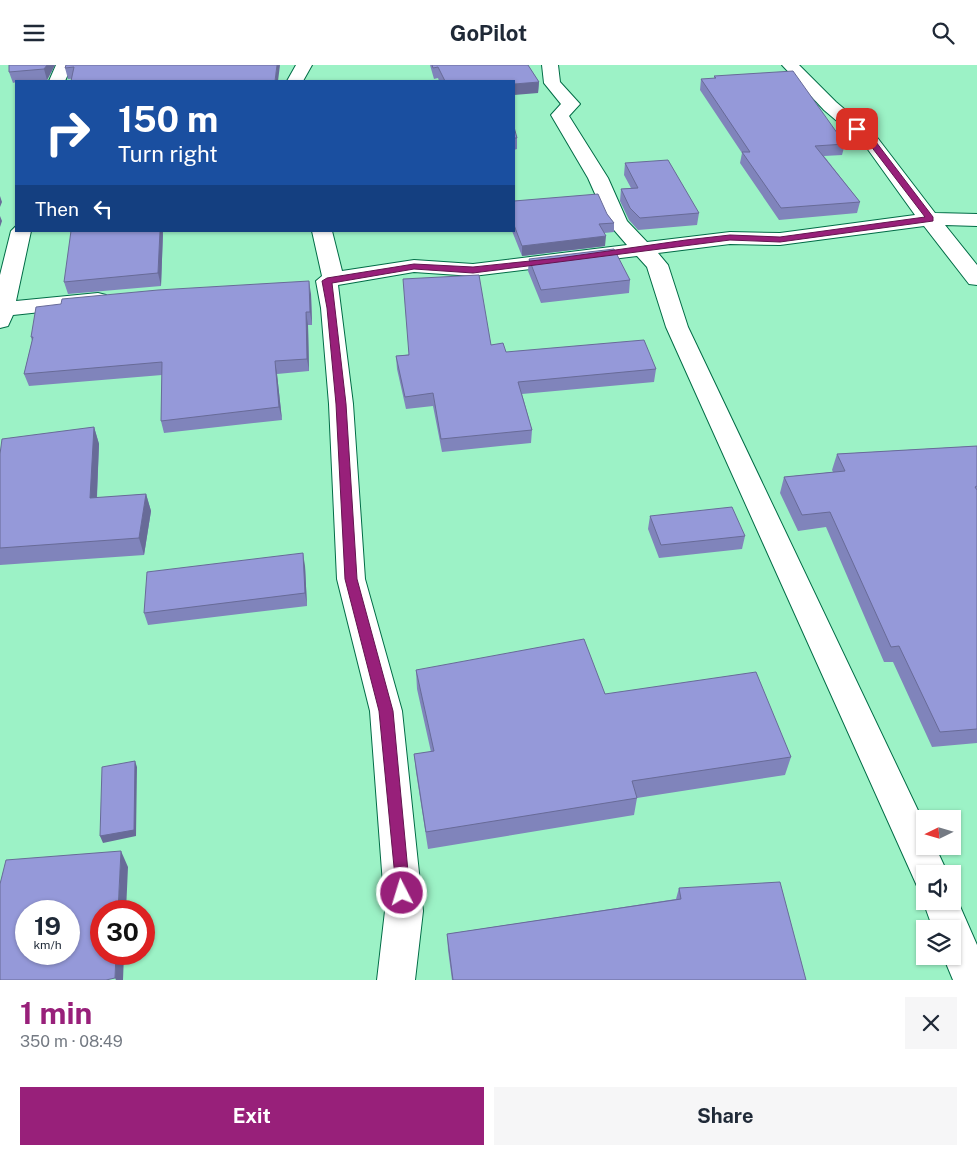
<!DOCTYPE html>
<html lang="en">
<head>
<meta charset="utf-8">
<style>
  body { margin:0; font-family:"Public Sans",sans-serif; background:#f6f6f7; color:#1f2937; height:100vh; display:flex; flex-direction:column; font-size:19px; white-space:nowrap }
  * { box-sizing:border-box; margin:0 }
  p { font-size:16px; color:#747a83 }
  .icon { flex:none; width:28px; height:28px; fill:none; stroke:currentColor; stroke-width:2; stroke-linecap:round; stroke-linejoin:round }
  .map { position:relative; height:915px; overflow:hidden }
  .panel { display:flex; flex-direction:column; background:#fff; flex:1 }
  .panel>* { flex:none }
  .banner { position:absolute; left:15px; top:15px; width:500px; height:152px; border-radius:0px; box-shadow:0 1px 4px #0004; background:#1a4fa0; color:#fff; overflow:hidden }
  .needle { width:32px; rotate:265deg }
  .tools { position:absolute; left:916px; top:745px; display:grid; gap:10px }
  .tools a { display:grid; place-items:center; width:45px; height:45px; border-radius:0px; background:#fff; box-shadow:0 1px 4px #0004; font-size:25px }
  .speed { position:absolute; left:15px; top:835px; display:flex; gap:10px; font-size:25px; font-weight:700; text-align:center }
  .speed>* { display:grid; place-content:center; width:65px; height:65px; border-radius:50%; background:#fff; box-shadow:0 1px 4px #0004; line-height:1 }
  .speed small { font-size:12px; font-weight:400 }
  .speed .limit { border:8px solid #d22; background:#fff; color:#111 }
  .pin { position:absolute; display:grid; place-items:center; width:42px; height:42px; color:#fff; margin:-21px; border-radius:10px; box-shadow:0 2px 8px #0006 }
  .me { position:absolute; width:55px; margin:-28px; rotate:355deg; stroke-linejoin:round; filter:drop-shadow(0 0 4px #0008) }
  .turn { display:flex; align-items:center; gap:18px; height:105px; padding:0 20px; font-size:22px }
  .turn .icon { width:65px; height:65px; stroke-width:2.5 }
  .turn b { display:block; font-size:35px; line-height:42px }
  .then { display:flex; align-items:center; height:48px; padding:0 20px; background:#0003; gap:10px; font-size:19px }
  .round { display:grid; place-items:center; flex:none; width:52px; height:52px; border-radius:0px; background:#f6f6f7 }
  .head { display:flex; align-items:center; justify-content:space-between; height:85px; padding:0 20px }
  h1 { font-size:30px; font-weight:700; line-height:38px; color:#98207a }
  .action { display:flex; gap:10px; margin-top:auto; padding:10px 20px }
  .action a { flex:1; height:58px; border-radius:0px; background:#98207a; color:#fff; font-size:20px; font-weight:700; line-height:58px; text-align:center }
  .action a+a { background:#f6f6f7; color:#1f2937 }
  header { display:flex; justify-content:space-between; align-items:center; height:65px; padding:0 20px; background:#fff; font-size:22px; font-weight:700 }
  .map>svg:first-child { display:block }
</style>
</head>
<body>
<header><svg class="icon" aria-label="menu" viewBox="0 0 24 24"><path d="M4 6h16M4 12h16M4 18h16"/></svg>GoPilot<svg class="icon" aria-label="search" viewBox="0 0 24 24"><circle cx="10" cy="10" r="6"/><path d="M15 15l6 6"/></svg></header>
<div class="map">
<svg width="977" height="915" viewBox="0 0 977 915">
  <rect width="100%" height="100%" fill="#9cf2c6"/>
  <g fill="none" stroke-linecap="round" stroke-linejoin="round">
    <defs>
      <path id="minor" d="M 56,0 L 72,0 L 65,16 L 49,16 Z
        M 296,0 L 312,0 L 303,16 L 287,16 Z
        M 542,0 L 558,0 L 560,17 L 580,39 L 569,51 L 608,113 L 627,156 L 647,177 L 730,167 L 780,168 L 915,150 L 864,79 L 824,45 L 782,0 L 799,0 L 836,37 L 876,71 L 935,148 L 977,149 L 977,161 L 945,160 L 977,200 L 977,220 L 969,219 L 924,161 L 780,180 L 730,179 L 658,188 L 668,200 L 688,262 L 925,760 L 925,781 L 935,781 L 948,809 L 925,809 L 925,824 L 917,821 L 666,262 L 647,202 L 637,191 L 473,211 L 414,207 L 338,220 L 353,339 L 365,514 L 402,646 L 423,846 L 415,915 L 377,915 L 385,846 L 370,646 L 337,514 L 329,339 L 321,243 L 316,216 L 322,211 L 312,166 L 332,166 L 342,206 L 414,195 L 473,199 L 627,180 L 608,158 L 588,113 L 551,50 L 561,39 L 544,18 Z
        M 16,161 L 16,166 L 31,166 L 16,236 L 98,228 L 106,230 L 109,235 L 106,240 L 13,250 L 8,261 L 0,263 L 0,210 L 11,166 Z
        M 952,823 L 977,880 L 977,915 L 953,915 L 943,891 L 952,891 L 952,864 L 933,864 L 923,836 L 925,831 L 925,836 L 952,836 Z"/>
    </defs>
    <use href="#minor" stroke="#006c46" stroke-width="2"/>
    <use href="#minor" fill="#fff" fill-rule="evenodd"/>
  </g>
  <path fill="#8084bb" d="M 9,0 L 55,0 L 47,15 L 16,16 L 16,17 L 13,18 L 9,7 Z
    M 66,0 L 280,0 L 68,14 L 65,3 Z
    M 430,0 L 528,0 L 539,17 L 538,28 L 514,16 L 439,16 L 438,13 L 434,14 Z
    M 714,11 L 845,79 L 842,90 L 824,91 L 860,137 L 857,148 L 779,155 L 740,98 L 742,88 L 700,25 L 701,14 L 714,14 Z
    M 514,62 L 517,73 L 517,84 L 514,85 Z
    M 625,98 L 699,148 L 697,160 L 638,165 L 629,155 L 620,136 L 621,124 L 631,123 L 624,110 Z
    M 514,136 L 607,149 L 614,158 L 614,167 L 604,168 L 605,181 L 522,191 L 512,166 L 514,166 Z
    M 163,169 L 161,221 L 68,229 L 64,217 Z
    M 529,194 L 630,215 L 629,228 L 541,238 L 528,206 Z
    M 311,229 L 312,260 L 308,260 L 309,306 L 277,309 L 282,355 L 164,368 L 161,356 L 162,310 L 29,321 L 24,309 L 32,276 L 31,272 Z
    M 491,280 L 506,287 L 656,304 L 654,317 L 522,329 L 532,365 L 531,378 L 442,387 L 433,341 L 406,344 L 397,304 L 396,291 Z
    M 94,362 L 99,379 L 97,433 L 146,429 L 151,446 L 144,490 L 0,500 L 0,389 Z
    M 977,381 L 977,678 L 932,682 L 893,597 L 884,597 L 826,462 L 798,466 L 780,428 L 784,412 L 833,407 L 832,405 L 837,389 Z
    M 650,451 L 745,471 L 742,484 L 659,493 L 648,464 Z
    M 305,501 L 307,541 L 148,560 L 144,548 Z
    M 416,605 L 605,629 L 791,692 L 785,710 L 637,733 L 634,750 L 428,784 L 416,707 L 414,689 L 431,687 L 417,624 Z
    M 679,823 L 806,915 L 452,915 L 448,885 L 447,869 L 676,834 Z"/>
  <path fill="#686b98" d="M 47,0 L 55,0 L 47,15 L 44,4 Z
    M 277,0 L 280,0 L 278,16 L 275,16 Z
    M 539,17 L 538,28 L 514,30 L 514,19 Z
    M 0,131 L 2,137 L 0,142 Z
    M 0,151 L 2,156 L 0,162 Z
    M 160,166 L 163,166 L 161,221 L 158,208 Z
    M 606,171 L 605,181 L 522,191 L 522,181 Z
    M 309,216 L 311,229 L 312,260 L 310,247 Z
    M 306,247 L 308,260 L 309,306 L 307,294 Z
    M 275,296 L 277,309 L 282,355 L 279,342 Z
    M 94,362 L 99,379 L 96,450 L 90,433 Z
    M 146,429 L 151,446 L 144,490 L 139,473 Z
    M 303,488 L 305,501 L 307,541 L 305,528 Z
    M 135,696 L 137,702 L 136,771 L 103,778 L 100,771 Z
    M 121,786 L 128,802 L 126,846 L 118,846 Z
    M 116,889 L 124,889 L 123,915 L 116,915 L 115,913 Z"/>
  <path fill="#9599d9" stroke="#686b98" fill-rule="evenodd" d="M 9,0 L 47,0 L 44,4 L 9,7 Z
    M 66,0 L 277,0 L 275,16 L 71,16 L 74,2 L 65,3 Z
    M 432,0 L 528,0 L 539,17 L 514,19 L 514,16 L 445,16 L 438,2 L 433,3 Z
    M 793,6 L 845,79 L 815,81 L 860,137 L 781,143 L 742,87 L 750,87 L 701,14 L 716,13 L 714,11 Z
    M 514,62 L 517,73 L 514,73 Z
    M 668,95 L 699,148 L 640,153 L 630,143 L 621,124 L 638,123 L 625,98 Z
    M 598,129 L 607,149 L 614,158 L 599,159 L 606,171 L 522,181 L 514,160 L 514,136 Z
    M 71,166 L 160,166 L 158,208 L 64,217 Z
    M 614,184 L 630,215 L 541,225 L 529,194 Z
    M 479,210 L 491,280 L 503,278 L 506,287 L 644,275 L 656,304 L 518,317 L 532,365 L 441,374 L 433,328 L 405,332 L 396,291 L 409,290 L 403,214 Z
    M 309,216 L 310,247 L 306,247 L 307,294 L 275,296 L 279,342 L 161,356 L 162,297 L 24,309 L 33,272 L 31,272 L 36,242 L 61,239 L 62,234 L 158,225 Z
    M 94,362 L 90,433 L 146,429 L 139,473 L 0,483 L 0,389 L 2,374 Z
    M 977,381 L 977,421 L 975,422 L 977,425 L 977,664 L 940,667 L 899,581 L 891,582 L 830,447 L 802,450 L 784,412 L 845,406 L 837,389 Z
    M 732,442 L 745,471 L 661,480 L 650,451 Z
    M 303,488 L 305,528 L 144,548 L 147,507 Z
    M 584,574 L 605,629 L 756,607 L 791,692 L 632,716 L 637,733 L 426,767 L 414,689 L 434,686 L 416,605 Z
    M 135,696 L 134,765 L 100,771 L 102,702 Z
    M 121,786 L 118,846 L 101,846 L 101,889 L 116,889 L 115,913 L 106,915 L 0,915 L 0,819 L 6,795 ZM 26,846 L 69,846 L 69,889 L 26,889 Z
    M 780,817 L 806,915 L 453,915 L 447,869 L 681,834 L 679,823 Z"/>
  <path fill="#98207a" stroke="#63154f" d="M 857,61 L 873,73 L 933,152 L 933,156 L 780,177 L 730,175 L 473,208 L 414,204 L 332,218 L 346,339 L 357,514 L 393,646 L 410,828 L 407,833 L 402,835 L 397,833 L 379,646 L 345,514 L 336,339 L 327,243 L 322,216 L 327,213 L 414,199 L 473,202 L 559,193 L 686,175 L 730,170 L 780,172 L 925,152 L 867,76 L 854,65 L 854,62 Z"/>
</svg>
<div class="tools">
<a><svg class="needle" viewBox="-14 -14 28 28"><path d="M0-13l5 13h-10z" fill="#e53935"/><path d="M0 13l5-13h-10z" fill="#747a83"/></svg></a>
<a><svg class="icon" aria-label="sound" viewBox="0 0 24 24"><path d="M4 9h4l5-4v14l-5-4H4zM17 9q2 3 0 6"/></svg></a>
<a><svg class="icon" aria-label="layers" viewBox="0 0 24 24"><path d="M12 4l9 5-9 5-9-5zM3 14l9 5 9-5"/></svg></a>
</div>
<div class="speed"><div>19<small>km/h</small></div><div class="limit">30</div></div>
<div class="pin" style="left:857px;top:64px;background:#d93025"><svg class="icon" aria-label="arrive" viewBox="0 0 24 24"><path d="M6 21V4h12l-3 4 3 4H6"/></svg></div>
<svg class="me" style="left:402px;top:828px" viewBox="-20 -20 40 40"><circle r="17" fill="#98207a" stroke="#fff" stroke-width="3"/><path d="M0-11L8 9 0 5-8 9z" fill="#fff"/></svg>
<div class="banner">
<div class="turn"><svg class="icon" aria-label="right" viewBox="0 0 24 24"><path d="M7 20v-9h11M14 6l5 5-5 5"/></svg><div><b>150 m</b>Turn right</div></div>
<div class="then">Then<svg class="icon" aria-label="left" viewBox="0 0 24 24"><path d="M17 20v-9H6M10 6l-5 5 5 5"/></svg></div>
</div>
</div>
<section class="panel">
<div class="head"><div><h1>1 min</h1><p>350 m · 08:49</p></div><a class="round"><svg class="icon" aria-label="close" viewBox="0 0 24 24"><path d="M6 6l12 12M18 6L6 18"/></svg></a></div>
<div class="action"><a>Exit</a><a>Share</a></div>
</section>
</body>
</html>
